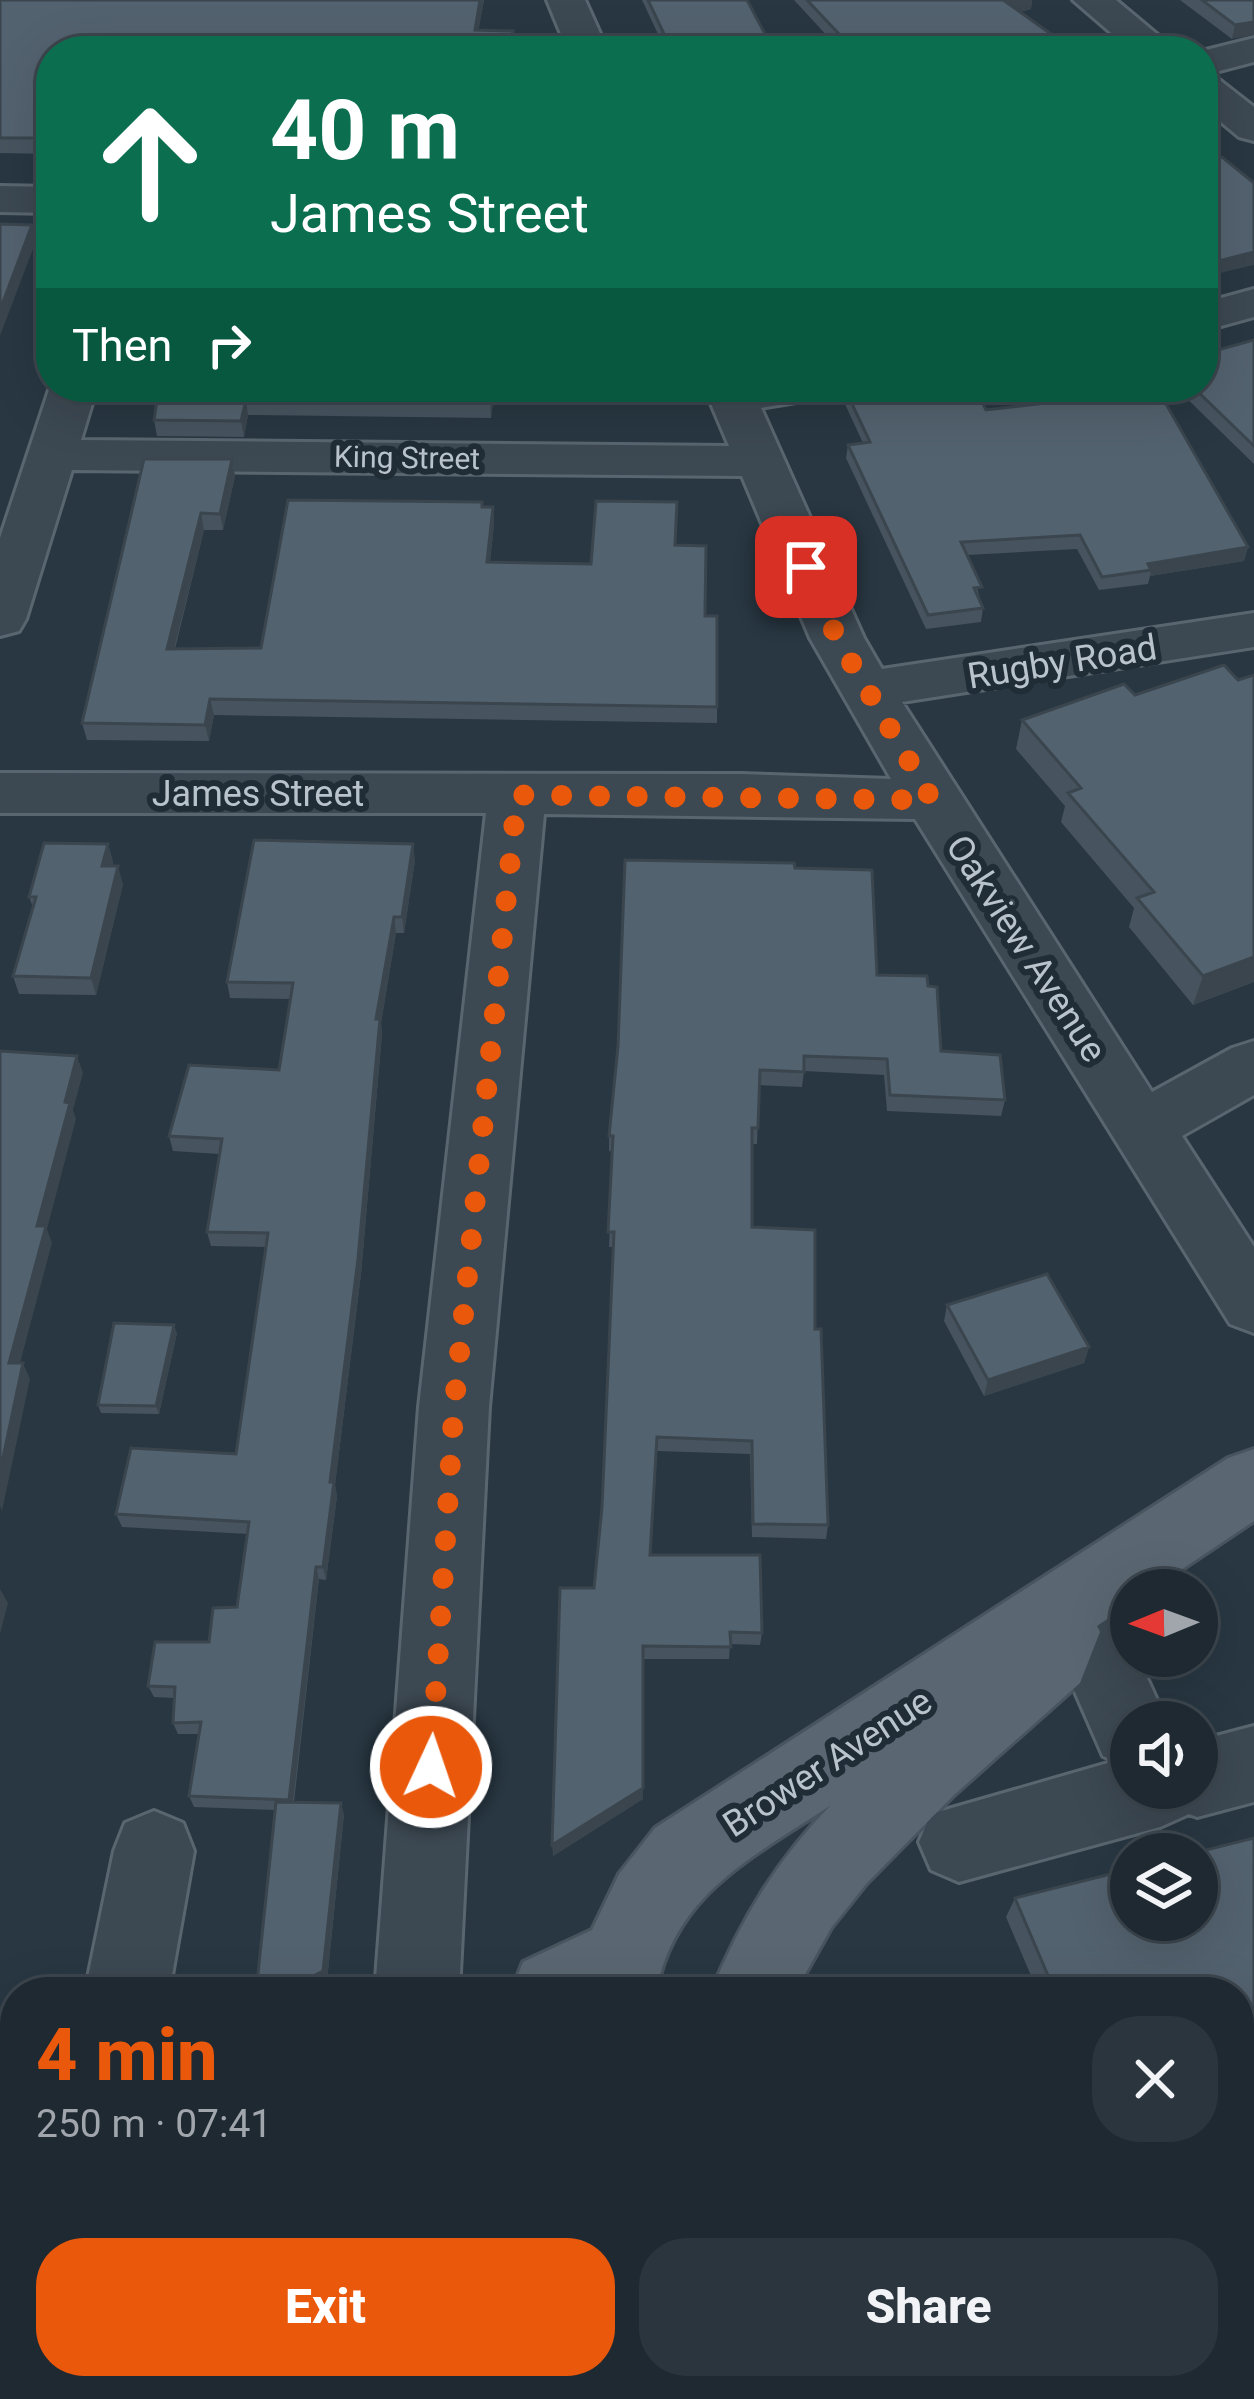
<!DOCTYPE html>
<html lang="en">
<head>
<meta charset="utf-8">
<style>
  body { margin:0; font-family:Roboto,sans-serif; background:#2b353e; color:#f1f3f6; height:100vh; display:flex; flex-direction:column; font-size:45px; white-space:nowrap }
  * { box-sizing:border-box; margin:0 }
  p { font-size:39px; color:#a1a6ac }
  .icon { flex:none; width:66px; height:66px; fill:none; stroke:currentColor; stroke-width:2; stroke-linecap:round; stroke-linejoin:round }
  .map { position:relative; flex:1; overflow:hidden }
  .drawer { position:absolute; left:0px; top:1977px; width:1254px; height:423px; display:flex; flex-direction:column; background:#1e2932; border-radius:48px 48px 0 0; box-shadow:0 12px 48px #0002,0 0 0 3px #3c454d }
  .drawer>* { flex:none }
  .top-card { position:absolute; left:36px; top:36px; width:1182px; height:366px; border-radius:48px; box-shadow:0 12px 48px #0002,0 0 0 3px #3c454d; background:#0b6e4f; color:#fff; overflow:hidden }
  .needle { width:78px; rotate:269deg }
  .tools { position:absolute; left:1110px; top:1569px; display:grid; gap:24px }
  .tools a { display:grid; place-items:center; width:108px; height:108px; border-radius:50%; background:#1e2932; box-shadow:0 12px 48px #0002,0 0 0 3px #3c454d; font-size:60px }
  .pin { position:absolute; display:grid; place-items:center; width:102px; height:102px; color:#fff; margin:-51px; border-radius:24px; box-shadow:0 6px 18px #0006 }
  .me { position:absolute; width:132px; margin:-66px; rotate:3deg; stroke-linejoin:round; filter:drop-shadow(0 0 9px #0008) }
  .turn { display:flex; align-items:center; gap:42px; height:252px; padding:0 36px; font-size:54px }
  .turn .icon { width:156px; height:156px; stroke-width:2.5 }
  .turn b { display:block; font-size:84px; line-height:102px }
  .then { display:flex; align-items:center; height:114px; padding:0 36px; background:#0003; gap:24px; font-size:45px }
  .round { display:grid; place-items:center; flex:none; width:126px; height:126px; border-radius:48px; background:#2b353e }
  .head { display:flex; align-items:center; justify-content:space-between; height:204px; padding:0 36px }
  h1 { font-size:72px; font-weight:800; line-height:90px; color:#ea580c }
  .primary-button { display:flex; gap:24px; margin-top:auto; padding:24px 36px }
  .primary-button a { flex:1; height:138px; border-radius:48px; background:#ea580c; color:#fff; font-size:48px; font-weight:800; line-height:138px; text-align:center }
  .primary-button a+a { background:#2b353e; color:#f1f3f6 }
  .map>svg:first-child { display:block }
</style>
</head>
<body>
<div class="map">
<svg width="1254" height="2399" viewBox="0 0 1254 2399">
  <rect width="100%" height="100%" fill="#283742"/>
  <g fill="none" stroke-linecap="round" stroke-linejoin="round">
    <defs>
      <path id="minor" d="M 547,0 L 585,0 L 608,51 L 568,51 Z
        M 1073,0 L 1116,0 L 1177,51 L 1132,51 Z
        M 1254,38 L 1254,62 L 1204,75 L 1217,78 L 1254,107 L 1254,141 L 1239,137 L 1203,107 L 1202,51 Z
        M 0,186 L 51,187 L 51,213 L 0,212 Z
        M 1254,289 L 1254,317 L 1203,331 L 1203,303 Z
        M 51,384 L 97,387 L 81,440 L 729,446 L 704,387 L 833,387 L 826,397 L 761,408 L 864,638 L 882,669 L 1254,613 L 1254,647 L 902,702 L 1152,1092 L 1232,1048 L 1254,1041 L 1254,1095 L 1182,1136 L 1254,1247 L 1254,1333 L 1230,1324 L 915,819 L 544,814 L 489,1407 L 459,1992 L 375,1992 L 419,1407 L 486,813 L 0,813 L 0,773 L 741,774 L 891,779 L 810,638 L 742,476 L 72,470 L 26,619 L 19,631 L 0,636 L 0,538 Z
        M 1073,1565 L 1100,1576 L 1131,1644 L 1131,1656 L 1137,1656 L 1167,1722 L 1131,1722 L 1131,1788 L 1197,1788 L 1197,1741 L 1254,1726 L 1254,1802 L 1197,1817 L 1189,1814 L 1160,1827 L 959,1882 L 931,1870 L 919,1842 L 931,1814 L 1115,1761 L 1103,1756 L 1035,1600 L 1046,1576 Z
        M 154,1811 L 183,1823 L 194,1851 L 169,1992 L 85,1992 L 114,1851 L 125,1823 Z
        M 223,2385 L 315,2385 L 317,2399 L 223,2399 Z"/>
      <path id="major" d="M 1254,1449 L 1254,1521 L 1151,1590 L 1131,1590 L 1131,1603 L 1097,1626 L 1100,1632 L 1080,1683 L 954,1795 L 867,1883 L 831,1928 L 795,1992 L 711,1992 C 741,1920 776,1861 831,1805 C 754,1857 675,1892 656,1992 L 511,1992 L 523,1962 L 592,1930 L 619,1874 L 655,1828 L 1228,1458 Z
        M 15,2214 L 15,2306 L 0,2312 L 0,2220 Z
        M 496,2385 L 588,2385 L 586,2399 L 492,2399 Z
        M 604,2385 L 696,2385 L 695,2399 L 601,2399 Z"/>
    </defs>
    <use href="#minor" stroke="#5a666f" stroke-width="6"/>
    <use href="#major" stroke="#48545e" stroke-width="6"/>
    <use href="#minor" fill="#3c4852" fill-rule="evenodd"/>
    <use href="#major" fill="#5a6772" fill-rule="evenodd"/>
  </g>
  <path fill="#47545f" d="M 0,0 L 484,0 L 478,30 L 513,47 L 51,51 L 51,154 L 0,153 Z
    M 642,0 L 747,0 L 774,51 L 666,51 Z
    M 794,0 L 1032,0 L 1031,9 L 1020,12 L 1075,51 L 841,51 Z
    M 1180,0 L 1254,0 L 1232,39 Z
    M 1254,340 L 1254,464 L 1175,387 L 1203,387 Z
    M 150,387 L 586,387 L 585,395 L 494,394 L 491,418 L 248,415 L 244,437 L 157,436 L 154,420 L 158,397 L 152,397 Z
    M 837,387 L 909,387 L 915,399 L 986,410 L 1248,547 L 1244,561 L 1150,576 L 1148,584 L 1099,590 L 1077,549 L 967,555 L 983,608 L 981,622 L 926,629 L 846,458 L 848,445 L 863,443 Z
    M 232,459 L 235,476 L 223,530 L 204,530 L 175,649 L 261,648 L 482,502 L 483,507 L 493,507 L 494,524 L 490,562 L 591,564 L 675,545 L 705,616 L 717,707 L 717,723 L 214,715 L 209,741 L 87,740 L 82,723 Z
    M 1022,720 L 1254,982 L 1193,1005 L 1129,927 L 1134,908 L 1061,822 L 1065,806 L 1016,749 Z
    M 108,844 L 113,862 L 112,866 L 123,884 L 96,995 L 19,994 L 13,976 L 33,907 L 29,897 Z
    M 415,860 L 404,933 L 396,933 L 381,1023 L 382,1034 L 361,1274 L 335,1485 L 337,1496 L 326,1580 L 319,1579 L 294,1802 L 344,1814 L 327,1981 L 306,1992 L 256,1992 L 275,1810 L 194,1807 L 189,1796 L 199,1734 L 178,1734 L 173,1723 L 174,1698 L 154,1697 L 148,1686 L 209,1642 L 237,1607 L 248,1534 L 122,1527 L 116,1514 L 236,1454 L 266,1247 L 211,1246 L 207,1232 L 219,1154 L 173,1151 L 169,1136 L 279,1070 L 291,999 L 230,998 L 227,982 Z
    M 795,868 L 877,975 L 928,986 L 941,1051 L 1005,1100 L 1001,1116 L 887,1111 L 884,1075 L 804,1071 L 802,1087 L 759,1085 L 757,1144 L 752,1144 L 752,1227 L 815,1329 L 828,1525 L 826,1539 L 752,1537 L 750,1454 L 657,1451 L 651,1555 L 762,1633 L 760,1645 L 730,1644 L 729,1659 L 643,1659 L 643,1799 L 553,1856 L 594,1588 L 602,1507 L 613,1247 L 609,1247 L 613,1152 L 609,1151 L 609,1136 Z
    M 947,1305 L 1089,1347 L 1084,1363 L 984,1396 L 944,1321 Z
    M 177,1333 L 159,1414 L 101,1413 L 98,1405 Z
    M 1015,1898 L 1239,1992 L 1038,1992 L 1006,1917 Z
    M 896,2385 L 1029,2385 L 1026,2399 L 895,2399 Z"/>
  <path fill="#3a454e" d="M 480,0 L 484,0 L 476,45 L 475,30 Z
    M 1017,0 L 1032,0 L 1031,9 L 1005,15 L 1006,2 Z
    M 1254,22 L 1254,35 L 1232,39 L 1235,25 Z
    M 32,225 L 36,241 L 0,336 L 0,310 Z
    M 1254,252 L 1254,265 L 1203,277 L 1203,265 Z
    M 492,387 L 494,387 L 494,394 L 491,418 L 490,402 Z
    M 246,400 L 248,415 L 244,437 L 241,421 Z
    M 232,459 L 235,476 L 223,530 L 220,514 Z
    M 493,507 L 494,524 L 488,579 L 487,562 Z
    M 201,513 L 204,530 L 170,665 L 167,649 Z
    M 1248,547 L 1244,561 L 1150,576 L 1151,570 L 1148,564 Z
    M 210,699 L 214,715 L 209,741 L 205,725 Z
    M 108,844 L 113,862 L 107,883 L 102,866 Z
    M 413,844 L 415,860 L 404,933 L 402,917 Z
    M 118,866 L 123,884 L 96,995 L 91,978 Z
    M 394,917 L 396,933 L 381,1023 L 382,1034 L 361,1274 L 335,1485 L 337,1496 L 326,1580 L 323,1567 L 376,1019 Z
    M 1254,957 L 1254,982 L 1193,1005 L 1203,976 Z
    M 77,1056 L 83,1073 L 73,1110 L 76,1119 L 47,1229 L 52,1243 L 16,1378 L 9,1363 L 37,1226 Z
    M 174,1325 L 177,1333 L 159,1414 L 156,1406 Z
    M 1089,1347 L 1084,1363 L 984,1396 L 988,1380 Z
    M 23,1363 L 30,1379 L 2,1511 L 0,1506 L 0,1472 Z
    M 316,1567 L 319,1579 L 292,1811 L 289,1800 Z
    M 0,1589 L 8,1603 L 0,1634 Z
    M 643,1788 L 643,1799 L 553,1856 L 552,1845 Z
    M 341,1803 L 344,1814 L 327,1981 L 306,1992 L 282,1992 Z
    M 1254,2074 L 1254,2086 L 1239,2090 L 1239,2078 Z
    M 86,2385 L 95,2385 L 96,2399 L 87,2399 Z"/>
  <path fill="#53626f" stroke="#3a454e" stroke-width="3" d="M 0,0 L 480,0 L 475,30 L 513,31 L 508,51 L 51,51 L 51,138 L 0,138 Z
    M 648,0 L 747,0 L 774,51 L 672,51 Z
    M 807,0 L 1017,0 L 1006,2 L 1075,51 L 855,51 Z
    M 1202,0 L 1254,0 L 1254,22 L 1235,25 Z
    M 1203,150 L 1213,159 L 1222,157 L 1254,183 L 1254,252 L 1203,265 Z
    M 0,224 L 32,225 L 0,310 Z
    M 1254,340 L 1254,446 L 1193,387 L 1203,387 L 1203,354 Z
    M 159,387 L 492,387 L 490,402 L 246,400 L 241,421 L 154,420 Z
    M 844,387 L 909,387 L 915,399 L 977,392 L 986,410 L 1158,390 L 1248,547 L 1148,564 L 1151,570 L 1102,577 L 1080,535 L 961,542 L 982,587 L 974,588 L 983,608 L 928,615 L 848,445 L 870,442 Z
    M 144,459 L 232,459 L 220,514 L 201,513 L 167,649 L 261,648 L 288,500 L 482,502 L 482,507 L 493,507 L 487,562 L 591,564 L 596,501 L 677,502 L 675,545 L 706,546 L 705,616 L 717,616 L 717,707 L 210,699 L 205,725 L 82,723 Z
    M 1224,665 L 1238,680 L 1254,675 L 1254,957 L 1203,976 L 1137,898 L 1154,892 L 1068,793 L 1081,788 L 1022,720 L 1124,684 L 1135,695 Z
    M 254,840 L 413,844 L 402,917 L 394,917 L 376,1019 L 380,1019 L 358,1259 L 330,1482 L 334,1482 L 323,1567 L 316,1567 L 289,1800 L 189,1796 L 201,1722 L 173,1723 L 175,1687 L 148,1686 L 155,1642 L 209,1642 L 213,1608 L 237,1607 L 249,1522 L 116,1514 L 131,1448 L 236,1454 L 268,1233 L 207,1232 L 222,1139 L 169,1136 L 189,1065 L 279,1070 L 293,983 L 227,982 Z
    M 44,843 L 108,844 L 102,866 L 118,866 L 91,978 L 13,976 L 36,897 L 29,897 Z
    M 625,860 L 794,863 L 795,868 L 872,870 L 877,975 L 927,976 L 928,986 L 937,987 L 941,1051 L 1000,1055 L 1005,1100 L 890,1095 L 887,1059 L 804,1056 L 804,1072 L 760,1070 L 758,1128 L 752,1128 L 752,1227 L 815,1230 L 815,1329 L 821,1329 L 828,1525 L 753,1524 L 752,1441 L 657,1437 L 650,1555 L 760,1555 L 762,1633 L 730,1632 L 731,1647 L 643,1646 L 643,1788 L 552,1845 L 560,1588 L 594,1588 L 602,1507 L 614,1232 L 608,1232 L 613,1136 L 609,1136 L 618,1046 Z
    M 0,1051 L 77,1056 L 65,1102 L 70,1103 L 37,1226 L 46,1226 L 9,1363 L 23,1363 L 0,1472 Z
    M 1047,1274 L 1089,1347 L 988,1380 L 947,1305 Z
    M 114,1323 L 174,1325 L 156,1406 L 98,1405 Z
    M 276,1802 L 341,1803 L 323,1971 L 282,1992 L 256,1992 Z
    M 1254,1838 L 1254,2074 L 1239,2078 L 1239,1992 L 1055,1992 L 1015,1898 L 1131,1869 L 1131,1920 L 1197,1920 L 1197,1854 L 1190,1854 Z
    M 1254,2377 L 1254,2399 L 1185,2399 L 1229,2385 L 1239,2385 L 1239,2382 Z
    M 35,2385 L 86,2385 L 87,2399 L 8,2399 Z
    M 901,2385 L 1029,2385 L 1026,2399 L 900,2399 Z"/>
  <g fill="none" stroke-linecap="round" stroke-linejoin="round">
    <path stroke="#ea580c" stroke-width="21" stroke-dasharray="0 37.8" d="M 431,1767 L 454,1407 L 517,795 L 932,800 L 837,638 L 806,567"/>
  </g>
  <g text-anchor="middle" stroke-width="12" stroke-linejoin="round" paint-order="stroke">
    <g font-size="30" fill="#b9c3cc" stroke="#202d37">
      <text transform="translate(407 458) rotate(1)" y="10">King Street</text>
    </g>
    <g font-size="36" fill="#b9c3cc" stroke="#202d37">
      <text transform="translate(1062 661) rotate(-9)" y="13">Rugby Road</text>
      <text x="258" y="806">James Street</text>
      <text transform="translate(1027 948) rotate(57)" y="13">Oakview Avenue</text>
      <text transform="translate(827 1762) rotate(-33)" y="13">Brower Avenue</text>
    </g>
  </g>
</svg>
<div class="tools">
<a><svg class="needle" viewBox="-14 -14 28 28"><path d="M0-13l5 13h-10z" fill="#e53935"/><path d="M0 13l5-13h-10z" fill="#a1a6ac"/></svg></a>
<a><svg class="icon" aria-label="sound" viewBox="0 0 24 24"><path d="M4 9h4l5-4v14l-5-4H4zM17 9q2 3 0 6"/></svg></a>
<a><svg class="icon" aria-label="layers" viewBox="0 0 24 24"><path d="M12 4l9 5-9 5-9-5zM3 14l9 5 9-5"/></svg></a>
</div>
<div class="pin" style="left:806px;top:567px;background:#d93025"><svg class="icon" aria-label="arrive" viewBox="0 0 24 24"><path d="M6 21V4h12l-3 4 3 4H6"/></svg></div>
<svg class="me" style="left:431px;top:1767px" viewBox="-20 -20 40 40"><circle r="17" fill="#ea580c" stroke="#fff" stroke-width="3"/><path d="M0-11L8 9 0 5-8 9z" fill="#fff"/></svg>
<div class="top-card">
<div class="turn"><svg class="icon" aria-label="ahead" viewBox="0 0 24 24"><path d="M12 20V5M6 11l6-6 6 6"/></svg><div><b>40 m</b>James Street</div></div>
<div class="then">Then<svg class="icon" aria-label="right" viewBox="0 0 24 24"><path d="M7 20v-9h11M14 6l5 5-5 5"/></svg></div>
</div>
<section class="drawer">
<div class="head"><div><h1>4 min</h1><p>250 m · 07:41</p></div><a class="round"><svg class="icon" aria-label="close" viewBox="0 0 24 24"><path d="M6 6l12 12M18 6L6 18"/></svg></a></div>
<div class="primary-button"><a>Exit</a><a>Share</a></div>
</section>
</div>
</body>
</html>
